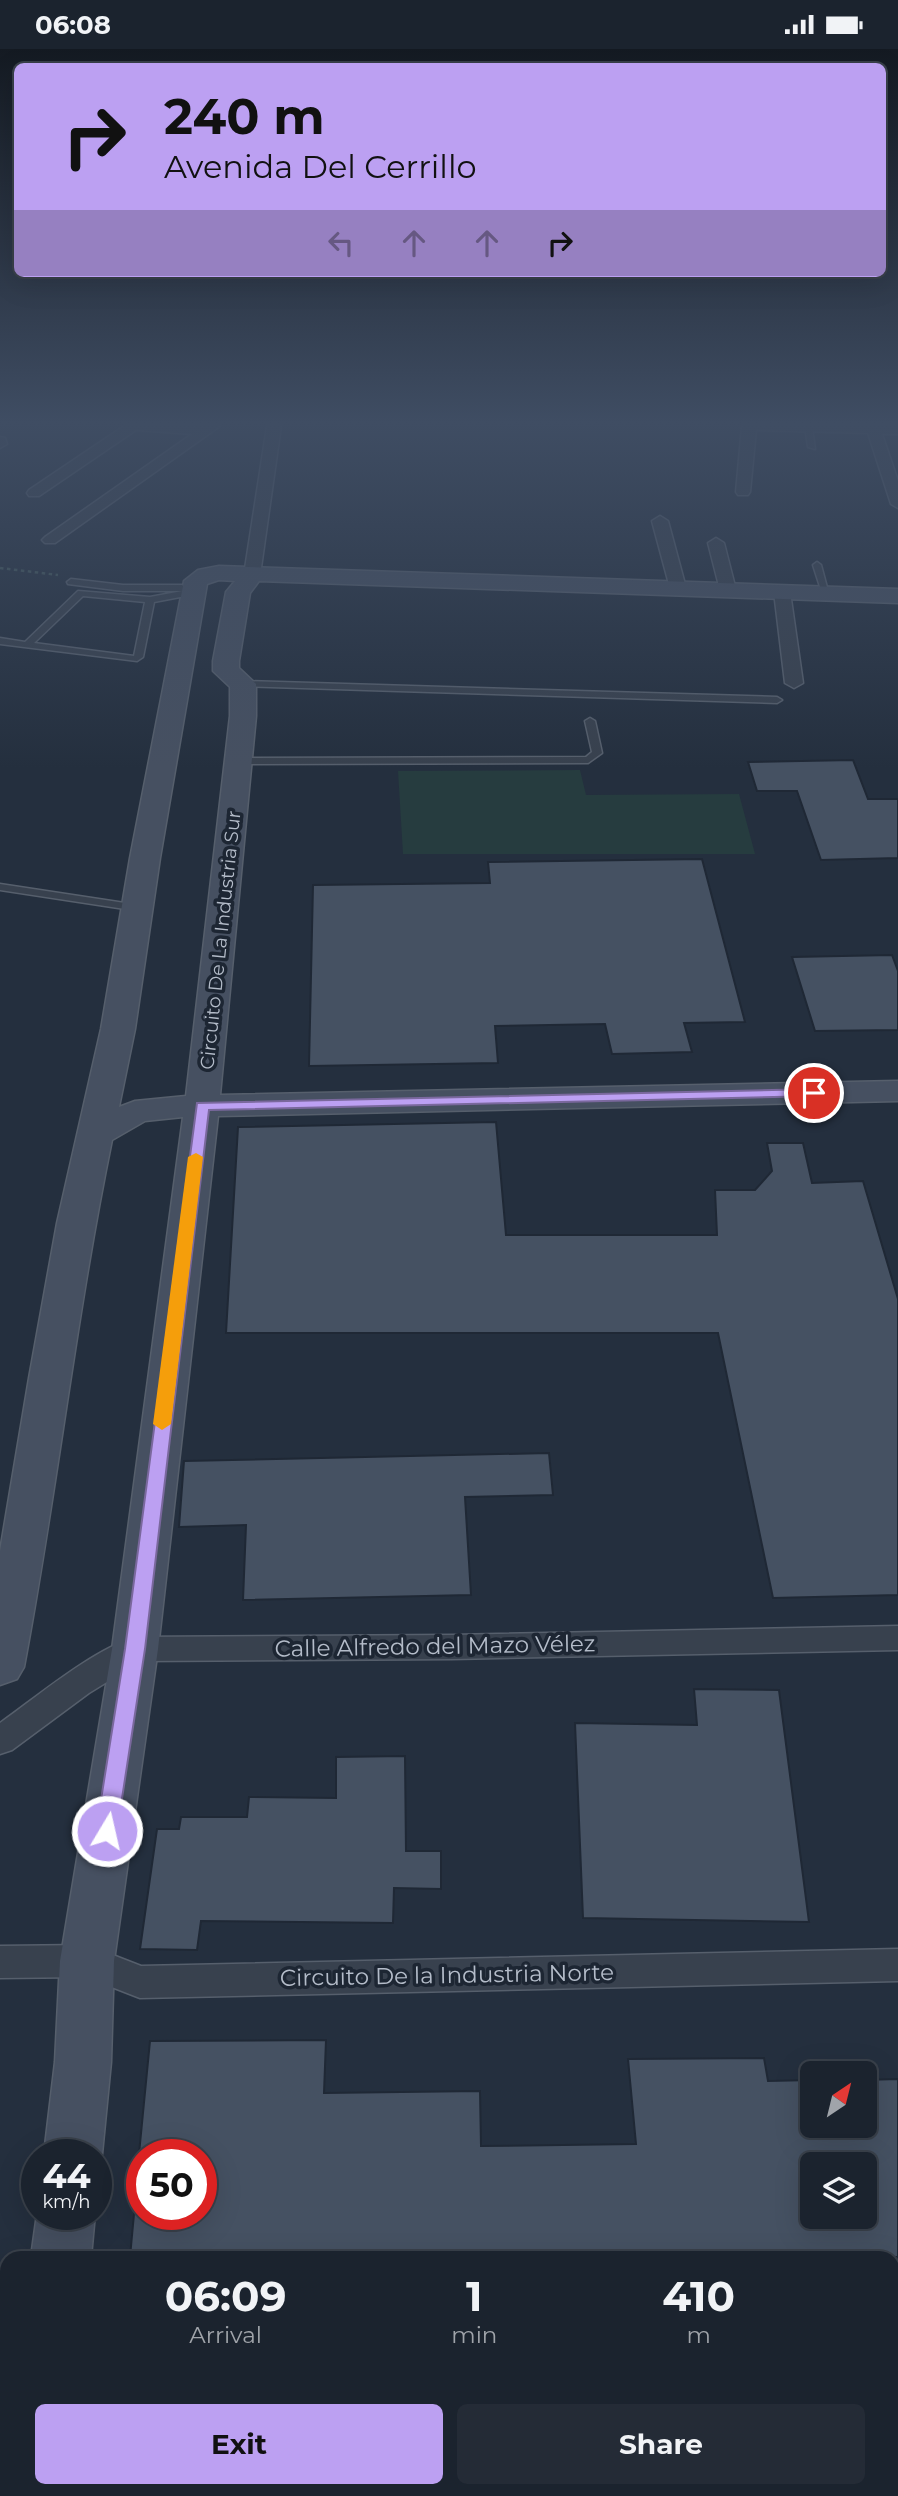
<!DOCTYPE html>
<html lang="en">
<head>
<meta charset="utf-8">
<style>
  body { margin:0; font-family:Montserrat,sans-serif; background:#242b36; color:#f1f3f6; height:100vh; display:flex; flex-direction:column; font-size:26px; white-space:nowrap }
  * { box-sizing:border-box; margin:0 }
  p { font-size:23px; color:#a0a4aa }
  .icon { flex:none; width:38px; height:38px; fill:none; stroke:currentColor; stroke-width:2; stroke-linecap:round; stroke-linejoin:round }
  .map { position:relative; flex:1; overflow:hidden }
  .sheet { position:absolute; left:0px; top:2202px; width:900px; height:247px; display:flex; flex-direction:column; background:#1b232e; border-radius:21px 21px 0 0; box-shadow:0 7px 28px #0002,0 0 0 2px #39404a }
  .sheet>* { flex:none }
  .top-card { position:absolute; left:14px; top:14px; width:872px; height:214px; border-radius:10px; box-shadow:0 7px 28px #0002,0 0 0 2px #39404a; background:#bca0f2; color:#111; overflow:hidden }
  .needle { width:46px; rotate:35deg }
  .buttons { position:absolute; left:800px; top:2012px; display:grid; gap:14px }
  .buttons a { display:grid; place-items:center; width:77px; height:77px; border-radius:10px; background:#1b232e; box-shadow:0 7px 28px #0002,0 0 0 2px #39404a; font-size:35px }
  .speed { position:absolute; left:21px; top:2090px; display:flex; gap:14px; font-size:35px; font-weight:700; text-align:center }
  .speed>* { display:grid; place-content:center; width:91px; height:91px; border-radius:50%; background:#1b232e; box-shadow:0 7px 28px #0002,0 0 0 2px #39404a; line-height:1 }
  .speed small { font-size:18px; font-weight:400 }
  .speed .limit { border:10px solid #d22; background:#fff; color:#111 }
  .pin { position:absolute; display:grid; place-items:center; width:60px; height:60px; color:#fff; margin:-30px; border:4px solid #fff; border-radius:50%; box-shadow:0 2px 7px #0007 }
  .me { position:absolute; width:77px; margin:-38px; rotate:9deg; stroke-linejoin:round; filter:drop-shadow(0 0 5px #0008) }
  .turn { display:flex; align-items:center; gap:24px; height:147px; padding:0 35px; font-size:32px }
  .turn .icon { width:91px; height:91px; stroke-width:2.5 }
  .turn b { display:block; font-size:49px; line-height:60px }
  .lanes { display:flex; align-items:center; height:66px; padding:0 35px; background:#0003; justify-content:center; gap:35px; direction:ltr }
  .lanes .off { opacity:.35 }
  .eta { display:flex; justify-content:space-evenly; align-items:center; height:119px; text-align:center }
  .eta b { font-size:42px; font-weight:700; line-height:49px }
  .cta { display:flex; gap:14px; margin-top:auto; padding:14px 35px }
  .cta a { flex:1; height:80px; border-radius:10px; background:#bca0f2; color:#111; font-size:28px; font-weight:700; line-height:80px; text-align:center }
  .cta a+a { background:#242b36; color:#f1f3f6 }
  .status { display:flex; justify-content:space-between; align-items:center; height:49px; padding:0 35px; background:#1b232e; direction:ltr }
  .status svg { height:19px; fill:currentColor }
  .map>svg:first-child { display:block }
</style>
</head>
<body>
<div class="status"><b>06:08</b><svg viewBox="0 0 49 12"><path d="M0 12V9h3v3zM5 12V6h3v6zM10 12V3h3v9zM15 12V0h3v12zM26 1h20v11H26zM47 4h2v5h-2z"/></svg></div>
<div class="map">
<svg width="898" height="2447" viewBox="0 0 898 2447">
  <rect width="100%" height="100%" fill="#242f3e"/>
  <path fill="#263c3f" d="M 580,721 L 586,746 L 739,745 L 755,805 L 403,805 L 398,722 Z"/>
  <path fill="#455162" stroke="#1f2835" stroke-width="2" fill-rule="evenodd" d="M 853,711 L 868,750 L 898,750 L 898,809 L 821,811 L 797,742 L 757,742 L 748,713 Z
    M 702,810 L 745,973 L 684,974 L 692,1003 L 612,1005 L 605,975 L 495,977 L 498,1014 L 309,1017 L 313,836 L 490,834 L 488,813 Z
    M 892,906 L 898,922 L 898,981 L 815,982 L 792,908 Z
    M 496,1073 L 506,1186 L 717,1186 L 715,1141 L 755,1141 L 772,1122 L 767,1094 L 803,1094 L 812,1134 L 863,1132 L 898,1250 L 898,1546 L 773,1549 L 718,1284 L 226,1284 L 238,1078 Z
    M 549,1404 L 553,1446 L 465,1448 L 471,1546 L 243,1551 L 246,1476 L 179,1478 L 184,1412 Z
    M 694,1640 L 779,1641 L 809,1873 L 583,1869 L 575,1674 L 697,1676 Z
    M 405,1707 L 406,1802 L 441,1802 L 441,1840 L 394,1839 L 393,1874 L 201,1872 L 197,1901 L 140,1900 L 157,1780 L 179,1780 L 181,1768 L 247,1768 L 249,1748 L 336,1749 L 336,1708 Z
    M 326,1991 L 324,2044 L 480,2042 L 481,2097 L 636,2095 L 628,2010 L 764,2009 L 768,2032 L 812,2031 L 812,2077 L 864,2077 L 864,2031 L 898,2030 L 898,2208 L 130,2208 L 134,2165 L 201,2165 L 201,2105 L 139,2105 L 150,1992 ZM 812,2116 L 864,2116 L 864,2168 L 812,2168 Z"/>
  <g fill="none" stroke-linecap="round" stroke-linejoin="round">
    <defs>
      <path id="lane" d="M 805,377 L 812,378 L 815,400 L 808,398 Z
        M 817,513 L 821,516 L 829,546 L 822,544 L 813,516 Z
        M 71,530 L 123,536 L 182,536 L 186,539 L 182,542 L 123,542 L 68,535 L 67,533 Z
        M 193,540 L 196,541 L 196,545 L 154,553 L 143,608 L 137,612 L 0,595 L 0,589 L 25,593 L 78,542 L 150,548 ZM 83,547 L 145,553 L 134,607 L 34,594 Z
        M 243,632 L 777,648 L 782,651 L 777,654 L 240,637 L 240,633 Z
        M 590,669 L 595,672 L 602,704 L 588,714 L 238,715 L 233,712 L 238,709 L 586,708 L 592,703 L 585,672 Z
        M 0,835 L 138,856 L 144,859 L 138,862 L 0,841 Z"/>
      <path id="street" d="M 124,377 L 220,377 L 55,494 L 45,494 L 42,491 L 45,488 L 192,385 L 136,381 L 39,447 L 29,447 L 27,444 L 29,441 Z
        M 267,377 L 281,377 L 260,526 L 252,531 L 244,526 Z
        M 742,377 L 898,377 L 898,385 L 882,385 L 898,432 L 898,459 L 891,455 L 868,384 L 756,381 L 750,443 L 748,446 L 738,446 L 736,443 Z
        M 0,388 L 5,389 L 7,395 L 0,399 Z
        M 660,467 L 668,472 L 686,539 L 684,542 L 678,544 L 670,539 L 652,472 Z
        M 716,489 L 724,494 L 736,541 L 734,544 L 722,544 L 720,541 L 708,494 Z
        M 782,538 L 790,543 L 803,634 L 794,639 L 785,634 L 774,543 Z
        M 898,1577 L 898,1601 L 452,1610 L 141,1612 L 89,1644 L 12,1701 L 0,1705 L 0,1674 C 38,1647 91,1602 135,1588 L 452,1586 Z
        M 87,1896 L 141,1917 L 898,1900 L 898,1932 L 140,1949 L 86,1928 L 0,1929 L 0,1897 Z"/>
      <path id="secondary" d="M 219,517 L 898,540 L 898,554 L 259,532 L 250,544 L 239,612 L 239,619 L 256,635 L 256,667 L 220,1046 L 898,1032 L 898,1052 L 218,1067 L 158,1600 L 114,1912 L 111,2013 L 102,2105 L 96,2117 L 96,2105 L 44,2105 L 55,2013 L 60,1912 L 112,1600 L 183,1068 L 145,1072 L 112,1091 C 76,1266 57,1443 24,1618 L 17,1630 L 0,1636 L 0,1502 L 29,1329 L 57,1174 L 101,980 L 130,809 L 184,532 L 198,521 ZM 219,531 L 235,532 L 226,543 L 213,612 L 213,622 L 230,638 L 230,667 L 186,1047 L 135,1052 L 119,1058 L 135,980 L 160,809 L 207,535 Z
        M 37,2165 L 95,2165 L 91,2208 L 31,2208 Z
        M 7,2426 L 7,2441 L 65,2441 L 65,2447 L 1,2447 Z"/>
    </defs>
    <use href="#lane" stroke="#565f6c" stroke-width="3"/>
    <use href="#street" stroke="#565f6c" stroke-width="3"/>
    <use href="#secondary" stroke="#565f6c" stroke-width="3"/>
    <path stroke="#44595c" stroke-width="2.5" stroke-dasharray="3.5 3.5" stroke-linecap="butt" d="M 0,519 L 58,526"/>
    <use href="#lane" fill="#38414e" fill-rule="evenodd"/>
    <use href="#street" fill="#38414e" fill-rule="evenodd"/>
    <use href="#secondary" fill="#465061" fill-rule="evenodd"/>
  </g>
  <linearGradient id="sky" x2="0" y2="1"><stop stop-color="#141a22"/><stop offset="0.52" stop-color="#3f4d63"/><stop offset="1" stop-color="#3f4d63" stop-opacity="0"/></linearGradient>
  <rect width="898" height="719" fill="url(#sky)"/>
  <path fill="#bca0f2" stroke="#7a689d" stroke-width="2" d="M 814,1040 L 822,1044 L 820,1047 L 209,1061 L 145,1600 L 117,1782 L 114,1788 L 107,1791 L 99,1788 L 96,1782 L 125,1600 L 197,1054 Z"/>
  <path fill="#f59e0b" d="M 196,1104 L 203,1108 L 171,1375 L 162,1381 L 153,1375 L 188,1108 Z"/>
  <g text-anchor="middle" stroke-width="7" stroke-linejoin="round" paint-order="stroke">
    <g font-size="19" fill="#b4bcc9" stroke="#1d2633">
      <text transform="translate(220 891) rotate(-84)" y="7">Circuito De La Industria Sur</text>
    </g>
    <g font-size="23" fill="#b4bcc9" stroke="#1d2633">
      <text transform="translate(435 1597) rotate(-1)" y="8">Calle Alfredo del Mazo Vélez</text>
      <text transform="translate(447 1926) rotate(-1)" y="8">Circuito De la Industria Norte</text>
    </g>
  </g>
</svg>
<div class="buttons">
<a><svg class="needle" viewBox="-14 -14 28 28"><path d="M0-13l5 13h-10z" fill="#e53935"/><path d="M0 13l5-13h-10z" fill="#a0a4aa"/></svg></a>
<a><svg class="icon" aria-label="layers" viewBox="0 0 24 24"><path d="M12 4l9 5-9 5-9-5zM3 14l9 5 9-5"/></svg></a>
</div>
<div class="speed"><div>44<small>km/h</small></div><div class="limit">50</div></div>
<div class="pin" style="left:814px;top:1044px;background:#d93025"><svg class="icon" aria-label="arrive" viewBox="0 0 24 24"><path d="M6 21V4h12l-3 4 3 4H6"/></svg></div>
<svg class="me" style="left:107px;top:1782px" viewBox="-20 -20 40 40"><circle r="17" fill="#bca0f2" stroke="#fff" stroke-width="3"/><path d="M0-11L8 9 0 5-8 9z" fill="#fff"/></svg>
<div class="top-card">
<div class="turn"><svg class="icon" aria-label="right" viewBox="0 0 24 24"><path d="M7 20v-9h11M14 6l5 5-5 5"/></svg><div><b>240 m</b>Avenida Del Cerrillo</div></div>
<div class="lanes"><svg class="icon off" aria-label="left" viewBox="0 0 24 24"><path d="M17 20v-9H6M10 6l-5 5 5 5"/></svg><svg class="icon off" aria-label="ahead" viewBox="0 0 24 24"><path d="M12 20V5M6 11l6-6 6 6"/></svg><svg class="icon off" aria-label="ahead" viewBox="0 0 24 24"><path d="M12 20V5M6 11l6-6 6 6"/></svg><svg class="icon" aria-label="right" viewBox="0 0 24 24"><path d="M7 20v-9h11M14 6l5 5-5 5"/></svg></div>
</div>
<section class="sheet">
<div class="eta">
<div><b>06:09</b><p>Arrival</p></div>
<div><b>1</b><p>min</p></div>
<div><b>410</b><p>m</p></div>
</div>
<div class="cta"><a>Exit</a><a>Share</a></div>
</section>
</div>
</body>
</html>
